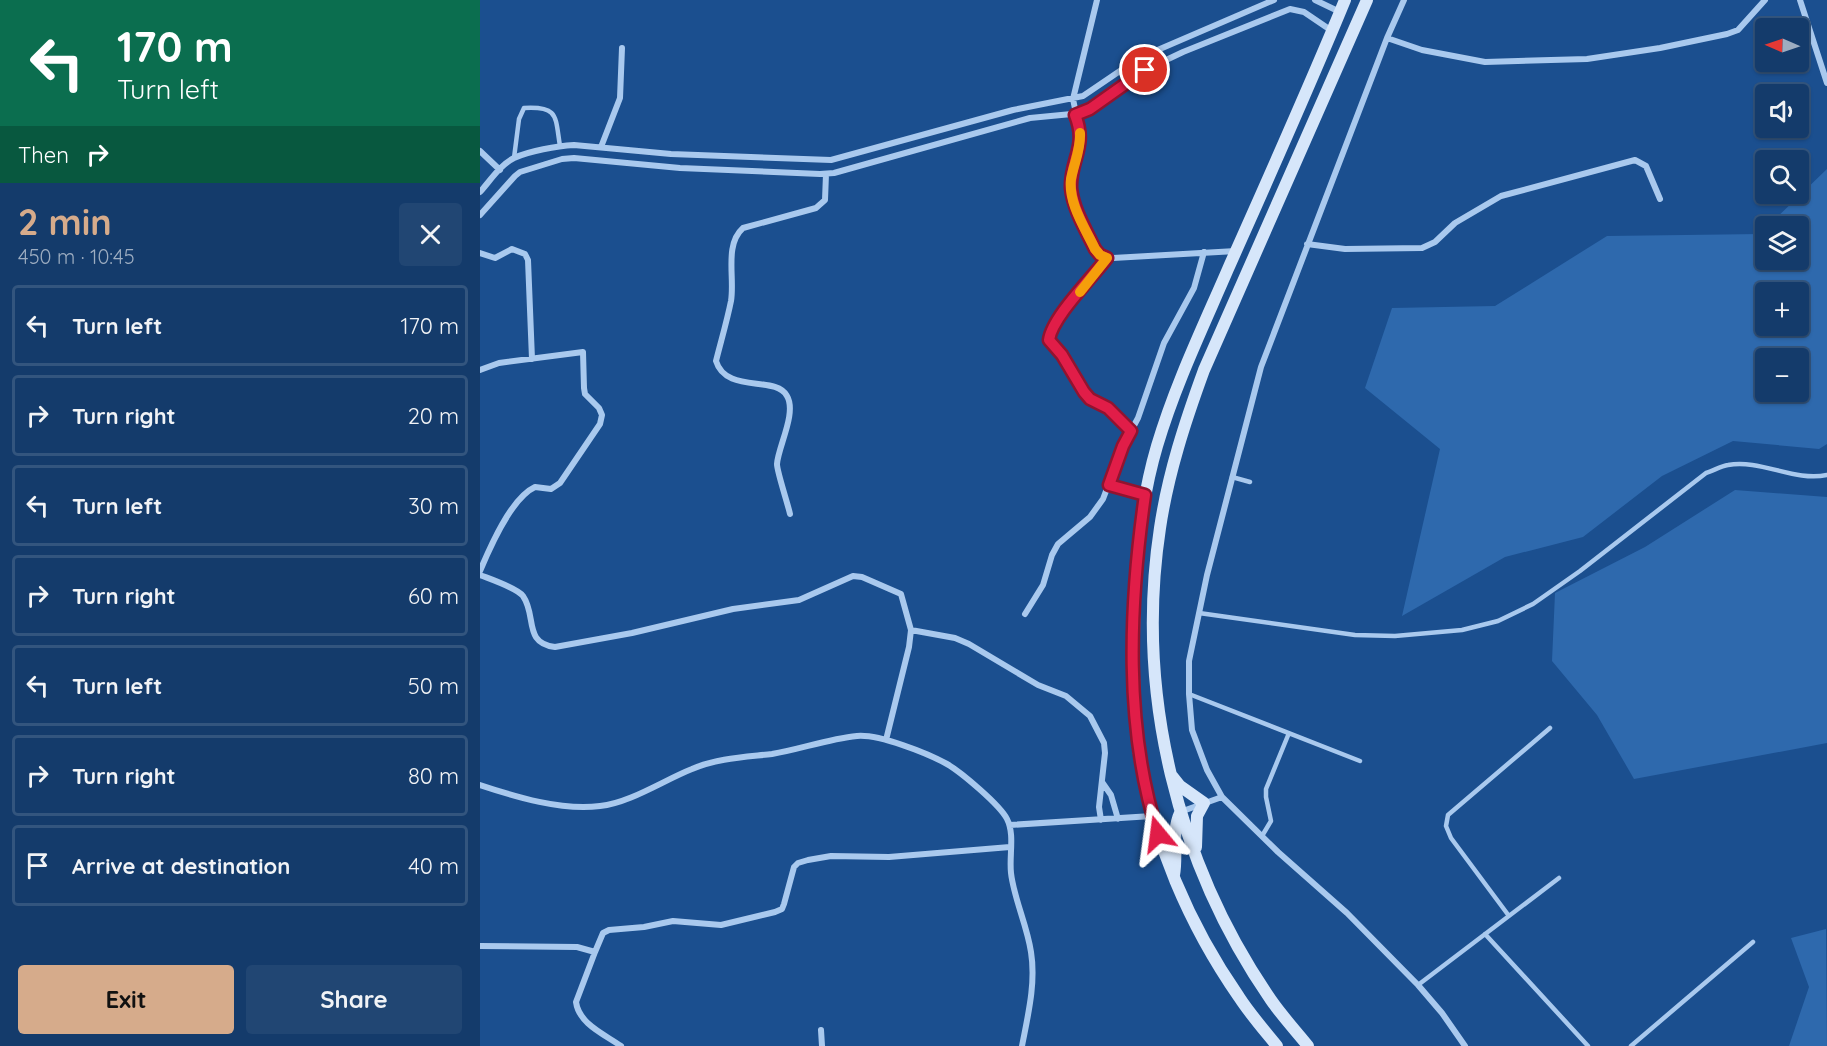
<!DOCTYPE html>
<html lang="en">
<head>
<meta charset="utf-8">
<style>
  body { margin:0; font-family:Quicksand,sans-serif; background:#214673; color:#f1f3f6; height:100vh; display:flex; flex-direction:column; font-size:22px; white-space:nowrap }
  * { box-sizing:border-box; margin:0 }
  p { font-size:20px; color:#9dadc1 }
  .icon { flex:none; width:33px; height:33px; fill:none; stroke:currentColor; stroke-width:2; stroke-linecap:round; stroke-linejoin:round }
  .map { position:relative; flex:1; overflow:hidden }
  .details { display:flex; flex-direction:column; background:#143b6b; width:480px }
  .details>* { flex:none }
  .hud { background:#0b6e4f; color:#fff; overflow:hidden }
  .needle { width:39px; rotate:272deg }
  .fabs { position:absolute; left:1275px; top:18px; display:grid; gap:12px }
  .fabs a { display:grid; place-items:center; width:54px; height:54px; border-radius:6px; background:#143b6b; box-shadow:0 2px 4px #0004,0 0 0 2px #33557e; font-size:30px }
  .pin { position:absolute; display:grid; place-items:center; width:51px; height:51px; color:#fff; margin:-26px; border:3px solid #fff; border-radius:50%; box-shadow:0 2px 6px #0007 }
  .me { position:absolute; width:66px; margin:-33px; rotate:344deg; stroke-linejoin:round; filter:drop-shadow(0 0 4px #0008) }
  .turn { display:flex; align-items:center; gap:21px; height:126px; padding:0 18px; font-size:27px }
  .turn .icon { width:78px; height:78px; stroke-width:2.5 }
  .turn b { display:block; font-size:42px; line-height:51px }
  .then { display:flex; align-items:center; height:57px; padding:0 18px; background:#0003; gap:12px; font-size:22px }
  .round { display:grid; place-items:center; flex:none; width:63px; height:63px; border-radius:6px; background:#214673 }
  .headline { display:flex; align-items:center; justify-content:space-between; height:102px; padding:0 18px }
  h1 { font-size:36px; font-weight:700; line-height:45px; color:#d6ab8b }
  .action { display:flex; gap:12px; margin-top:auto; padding:12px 18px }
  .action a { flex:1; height:69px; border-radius:6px; background:#d6ab8b; color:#111; font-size:24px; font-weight:700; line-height:69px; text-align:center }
  .action a+a { background:#214673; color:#f1f3f6 }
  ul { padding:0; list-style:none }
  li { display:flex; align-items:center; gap:18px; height:81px; margin:0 12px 9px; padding:0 6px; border:3px solid #33557e; border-radius:6px }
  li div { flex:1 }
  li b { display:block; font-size:22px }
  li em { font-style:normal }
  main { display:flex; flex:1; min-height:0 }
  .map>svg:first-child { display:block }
</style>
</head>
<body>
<main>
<section class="details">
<div class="hud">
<div class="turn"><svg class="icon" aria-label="left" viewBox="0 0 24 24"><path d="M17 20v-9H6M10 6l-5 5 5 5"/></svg><div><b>170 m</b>Turn left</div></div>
<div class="then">Then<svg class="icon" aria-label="right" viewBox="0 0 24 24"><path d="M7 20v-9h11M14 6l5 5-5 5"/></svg></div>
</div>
<div class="headline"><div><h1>2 min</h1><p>450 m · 10:45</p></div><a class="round"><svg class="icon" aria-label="close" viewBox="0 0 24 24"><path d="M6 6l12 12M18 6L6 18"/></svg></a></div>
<ul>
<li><svg class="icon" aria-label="left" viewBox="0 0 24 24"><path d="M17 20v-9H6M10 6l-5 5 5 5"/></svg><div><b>Turn left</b></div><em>170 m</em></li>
<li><svg class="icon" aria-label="right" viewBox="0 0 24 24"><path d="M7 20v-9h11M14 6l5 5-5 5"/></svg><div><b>Turn right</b></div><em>20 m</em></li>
<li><svg class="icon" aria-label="left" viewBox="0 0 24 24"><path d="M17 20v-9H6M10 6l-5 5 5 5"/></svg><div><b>Turn left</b></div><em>30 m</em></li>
<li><svg class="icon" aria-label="right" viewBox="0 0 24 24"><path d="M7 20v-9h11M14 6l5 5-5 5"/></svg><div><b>Turn right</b></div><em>60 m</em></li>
<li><svg class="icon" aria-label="left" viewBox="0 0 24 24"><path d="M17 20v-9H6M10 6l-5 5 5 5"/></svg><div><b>Turn left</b></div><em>50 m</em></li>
<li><svg class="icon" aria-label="right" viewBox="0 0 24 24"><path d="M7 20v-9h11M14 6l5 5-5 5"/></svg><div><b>Turn right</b></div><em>80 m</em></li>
<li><svg class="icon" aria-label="arrive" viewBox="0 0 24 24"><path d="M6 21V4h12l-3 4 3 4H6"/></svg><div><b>Arrive at destination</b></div><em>40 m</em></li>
</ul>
<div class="action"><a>Exit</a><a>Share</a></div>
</section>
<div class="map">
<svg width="1347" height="1046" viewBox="0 0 1347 1046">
  <rect width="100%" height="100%" fill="#1b4f8f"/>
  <path fill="#2e69ad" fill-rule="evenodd" d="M 1347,169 L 1347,444 L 1339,449 L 1253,441 L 1182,476 L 1103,537 L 1025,557 L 922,616 L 960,449 L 885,388 L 912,308 L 1015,306 L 1127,236 L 1281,234 L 1285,229 L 1286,260 L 1318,260 L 1318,226 L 1288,226 ZM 1286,292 L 1318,292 L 1318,326 L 1286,326 ZM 1286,358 L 1318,358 L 1318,392 L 1286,392 Z
    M 1255,490 L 1347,497 L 1347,743 L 1154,779 L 1117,715 L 1072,661 L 1075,593 L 1165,547 Z
    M 1346,929 L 1347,1046 L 1309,1046 L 1329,987 L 1311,938 Z"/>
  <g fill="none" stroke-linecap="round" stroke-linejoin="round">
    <path stroke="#a9c9ee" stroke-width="4.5" d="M 34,158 L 39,119 L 44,108 C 79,106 75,116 80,146
      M 752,477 L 770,482
      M 719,613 L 875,635 L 915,636 L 982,630 L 1018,621 L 1053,604 L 1100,571 L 1226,473 C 1233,471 1241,466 1248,465 C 1281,459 1314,482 1347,475
      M 709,694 L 880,761
      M 782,836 L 791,821 L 786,797 L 786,789 L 809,733
      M 1029,916 L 971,838 L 966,826 L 968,815 L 1070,728
      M 1005,934 L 1108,1046
      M 938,985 L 1079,878
      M 1151,1046 L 1273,942"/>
    <path stroke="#a9c9ee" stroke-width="6" d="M 617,0 L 593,99 L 601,138 L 591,179 L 594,201 L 614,249 L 620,255 L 633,258 L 756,251
      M 835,0 L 860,12
      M 924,0 L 907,38 L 781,367 L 727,575 L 709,661 L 709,694 L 712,730 L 727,770 L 742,797 L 798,852 L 867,913 L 938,985 L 962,1013 L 985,1046
      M 1320,0 L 1347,83
      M 907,38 L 942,50 L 1005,62 L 1107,59 L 1180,48 L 1247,34 L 1258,30 L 1285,0
      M 121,147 L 140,98 L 142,48
      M 0,151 L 20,170
      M 0,192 C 10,181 20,165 34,158 C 49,151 77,146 94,145 L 191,154 L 351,160 L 533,110 L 603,96 L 659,58 L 794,0
      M 0,215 L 35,176 L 40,172 L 82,159 L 94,158 L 200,168 L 340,174 L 354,173 L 550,118 L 602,113 L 665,70 L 703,52 L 810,9 L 824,12 L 852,31
      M 827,244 L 865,249 L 942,248 L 955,242 L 975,223 L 1021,196 L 1155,160 L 1166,166 L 1180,199
      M 0,253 L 15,258 L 32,249 L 45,254 L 48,260 L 52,359
      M 627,258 C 612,277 572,318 569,340 L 582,355 L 604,392 L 610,399 L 628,408 L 651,431
      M 0,370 L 19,363 L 103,352 L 104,388 L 105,394 L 119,408 L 122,415 L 120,424 L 80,483 L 71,489 L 55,487 C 31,498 10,547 0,571
      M 629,485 L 665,495
      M 310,514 C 308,504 297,472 297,464 C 298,447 317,413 307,396 C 296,375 246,394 236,361 C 241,341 247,321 251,301 C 255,278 244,245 263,228 L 336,208 L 345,200 L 346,174
      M 0,575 C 10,579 37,588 43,596 C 57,616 43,643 75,647 L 152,633 L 253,609 L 319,600 L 373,576 L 382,577 L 421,594 L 431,630 L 475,638 L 489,644 L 558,685 L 586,696 L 610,716 L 624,743 L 625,753 L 619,807 L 621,820
      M 545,614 L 563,585 L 572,555 L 578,544 L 610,517 L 623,499 L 643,446 L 658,418 L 684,343 L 714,288 L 724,252
      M 406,740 L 429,647 L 431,630
      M 622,782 L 631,795 L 638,819
      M 0,785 C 36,797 82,811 120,806 C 150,803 184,780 212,769 C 237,758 266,757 292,754 C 321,749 348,739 377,736 C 399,734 447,753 467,764 C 481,772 520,805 527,819 C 535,835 529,855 531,873 C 534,899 547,925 551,952 C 556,983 548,1015 542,1046
      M 700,812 L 742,797
      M 530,825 L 672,816
      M 0,946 L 97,947 L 115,952
      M 341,1030 L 342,1046
      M 141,1046 C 124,1034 99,1024 96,1002 L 115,952 L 123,933 L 129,930 L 164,927 L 193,921 L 241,925 L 295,912 L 302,909 L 304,904 L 314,867 L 318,863 L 328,860 L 351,856 L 409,857 L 530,847"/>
    <path stroke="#d6e6fa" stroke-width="12" d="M 692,776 L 700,786 L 724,803 L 717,816 L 716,847
      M 694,875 C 698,853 691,833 700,813
      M 797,1046 C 784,1030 770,1014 759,997 C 709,925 673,841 659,754 C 653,715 654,675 654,636 C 654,573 659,507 677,446 C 695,385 723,327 748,269 C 788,179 828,90 865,0
      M 828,1046 C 816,1031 802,1016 791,1000 C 697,864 655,692 680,528 C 688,474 705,422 724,370 L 887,0"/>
  </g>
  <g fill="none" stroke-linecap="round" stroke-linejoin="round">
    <defs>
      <path id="route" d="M 665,70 L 610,109 L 595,115 C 608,147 590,159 591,188 C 593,209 606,230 615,249 L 620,255 L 627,258 C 612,278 572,317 569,340 L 582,355 L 604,392 L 610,399 L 628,408 L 651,431 L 643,446 L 629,485 L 665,495 C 649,606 644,727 678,834"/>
    </defs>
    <use href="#route" stroke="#92132f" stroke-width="15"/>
    <use href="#route" stroke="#e11d48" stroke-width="10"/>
    <path stroke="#f59e0b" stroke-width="10" d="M 600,292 L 627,258 L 620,255 L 615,249 C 605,228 588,203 591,179 C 594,163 601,149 600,133"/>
  </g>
</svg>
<div class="fabs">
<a><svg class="needle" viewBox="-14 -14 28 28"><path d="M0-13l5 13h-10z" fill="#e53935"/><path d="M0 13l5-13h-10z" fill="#9dadc1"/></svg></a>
<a><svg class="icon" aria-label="sound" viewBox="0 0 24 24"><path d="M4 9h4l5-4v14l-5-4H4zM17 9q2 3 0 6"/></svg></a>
<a><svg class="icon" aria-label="search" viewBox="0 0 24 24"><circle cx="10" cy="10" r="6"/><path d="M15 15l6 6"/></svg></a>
<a><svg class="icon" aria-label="layers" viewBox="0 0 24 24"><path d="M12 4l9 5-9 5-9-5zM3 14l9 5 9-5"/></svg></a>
<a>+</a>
<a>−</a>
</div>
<div class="pin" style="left:665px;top:70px;background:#d93025"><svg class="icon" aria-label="arrive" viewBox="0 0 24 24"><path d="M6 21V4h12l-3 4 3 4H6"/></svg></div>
<svg class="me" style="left:678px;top:834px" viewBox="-20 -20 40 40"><path d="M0-17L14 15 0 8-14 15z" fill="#e11d48" stroke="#fff" stroke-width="4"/></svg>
</div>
</main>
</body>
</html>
